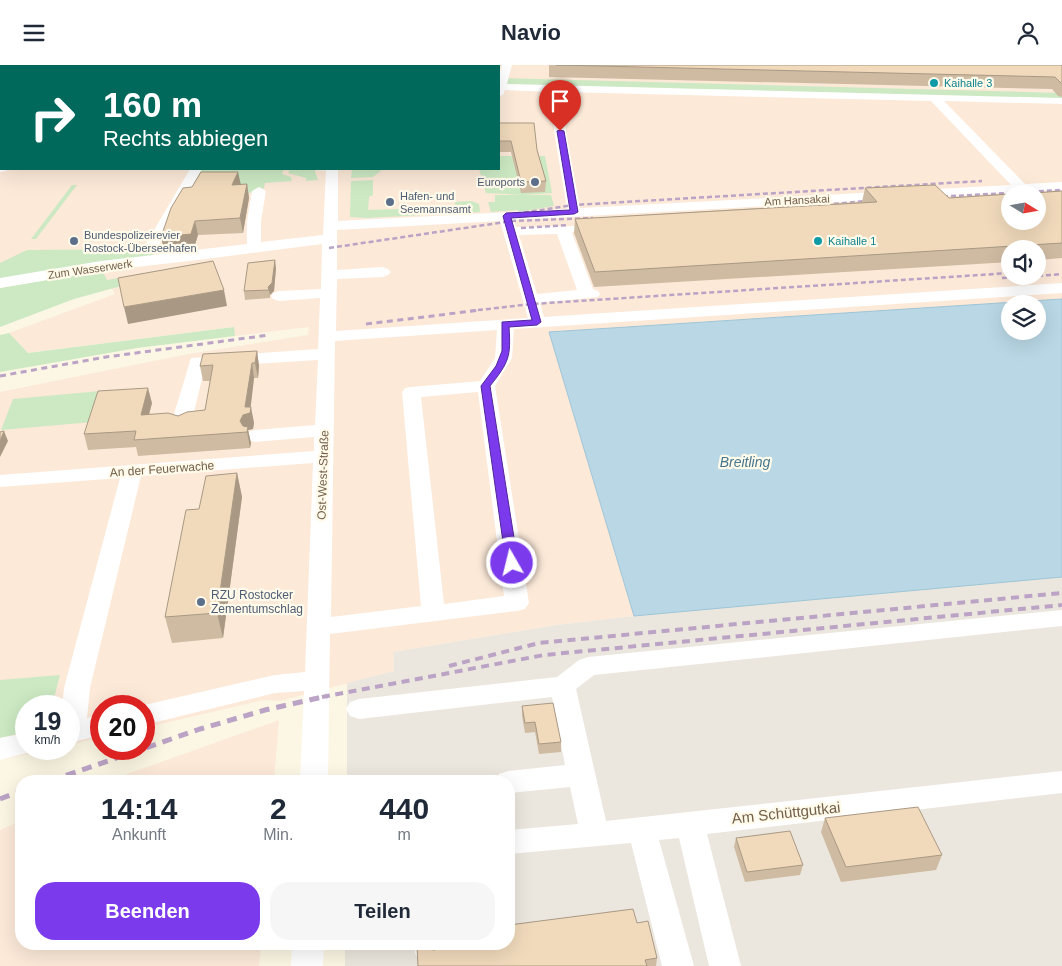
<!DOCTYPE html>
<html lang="de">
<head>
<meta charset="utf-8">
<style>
  body { margin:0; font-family:Helvetica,sans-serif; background:#f6f6f7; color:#1f2937; height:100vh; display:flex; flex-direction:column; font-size:19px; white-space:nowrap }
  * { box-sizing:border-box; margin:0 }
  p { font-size:16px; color:#747a83 }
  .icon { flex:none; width:28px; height:28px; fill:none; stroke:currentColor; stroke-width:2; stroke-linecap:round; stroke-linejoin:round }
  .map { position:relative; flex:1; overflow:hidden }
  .drawer { position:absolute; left:15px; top:710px; width:500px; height:175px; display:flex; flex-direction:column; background:#fff; border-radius:20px; box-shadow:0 5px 20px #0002 }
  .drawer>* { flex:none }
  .hud { position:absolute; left:0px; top:0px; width:500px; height:105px; box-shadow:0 5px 20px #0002; background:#00695c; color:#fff; overflow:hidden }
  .needle { width:32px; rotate:101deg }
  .buttons { position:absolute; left:1001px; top:120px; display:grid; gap:10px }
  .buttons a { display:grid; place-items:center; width:45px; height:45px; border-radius:50%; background:#fff; box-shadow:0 5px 20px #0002; font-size:25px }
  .speed { position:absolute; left:15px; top:630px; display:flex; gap:10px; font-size:25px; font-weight:700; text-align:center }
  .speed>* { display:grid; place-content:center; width:65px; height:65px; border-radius:50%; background:#fff; box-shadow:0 5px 20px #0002; line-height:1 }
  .speed small { font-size:12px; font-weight:400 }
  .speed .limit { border:8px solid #d22; background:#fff; color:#111 }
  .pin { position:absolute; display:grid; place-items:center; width:42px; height:42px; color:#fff; margin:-51px -21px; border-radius:50% 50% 50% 0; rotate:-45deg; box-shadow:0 0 5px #0007 }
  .pin .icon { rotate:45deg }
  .me { position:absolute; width:55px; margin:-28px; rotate:352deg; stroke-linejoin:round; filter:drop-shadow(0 0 4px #0008) }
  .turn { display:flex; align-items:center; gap:18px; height:105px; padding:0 20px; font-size:22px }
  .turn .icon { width:65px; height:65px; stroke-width:2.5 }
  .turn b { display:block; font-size:35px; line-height:42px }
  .eta { display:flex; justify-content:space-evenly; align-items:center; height:85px; text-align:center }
  .eta b { font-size:30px; font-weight:600; line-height:35px }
  .cta { display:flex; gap:10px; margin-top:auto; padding:10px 20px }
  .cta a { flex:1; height:58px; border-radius:20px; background:#7c3aed; color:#fff; font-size:20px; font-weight:600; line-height:58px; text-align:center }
  .cta a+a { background:#f6f6f7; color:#1f2937 }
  header { display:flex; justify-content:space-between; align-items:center; height:65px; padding:0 20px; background:#fff; font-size:22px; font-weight:600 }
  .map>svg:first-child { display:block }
</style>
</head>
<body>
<header><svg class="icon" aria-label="menu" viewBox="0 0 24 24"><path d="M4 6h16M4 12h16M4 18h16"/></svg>Navio<svg class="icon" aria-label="person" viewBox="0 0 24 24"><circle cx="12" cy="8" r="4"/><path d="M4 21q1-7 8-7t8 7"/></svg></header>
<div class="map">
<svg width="1062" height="901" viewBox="0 0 1062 901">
  <rect width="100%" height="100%" fill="#fcf7e4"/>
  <path fill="#fce9d8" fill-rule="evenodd" d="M 0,0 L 1062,0 L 1062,234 L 549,267 L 634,551 L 556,560 L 393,587 L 394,606 L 280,636 L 264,635 L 144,663 L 144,641 L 101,641 L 101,672 L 69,680 L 69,641 L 26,641 L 26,684 L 51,684 L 0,695 L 0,327 L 188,289 L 308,270 L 309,262 L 235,271 L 233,262 L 27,288 L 9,268 L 115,229 L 101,205 L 0,223 L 0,94 L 1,104 L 314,104 L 317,106 L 351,104 L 499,104 L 499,1 L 1,1 L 0,74 ZM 1010,129 L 1038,129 L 1038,156 L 1010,156 ZM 1010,184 L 1038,184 L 1038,211 L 1010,211 Z
    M 279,655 L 274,716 L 108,716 L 113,714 Z
    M 21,756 L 21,879 L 261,879 L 259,901 L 0,901 L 0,765 Z"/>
  <path fill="#ece7de" d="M 1062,512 L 1062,901 L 345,901 L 345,879 L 509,879 L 509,716 L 347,716 L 347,618 L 394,606 L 393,587 L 556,560 L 634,551 Z"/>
  <path fill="#cce9c3" d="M 499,13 L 1062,28 L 1062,34 L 499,20 Z
    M 499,91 L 545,91 L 552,128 L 523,130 L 486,128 L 479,104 L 499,104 Z
    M 199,104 L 284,104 L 282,109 L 291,112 L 292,116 L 265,118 L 264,123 L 237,132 L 180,137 Z
    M 290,104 L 314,104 L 318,115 L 306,116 L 306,113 L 288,108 Z
    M 352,104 L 383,104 L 373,112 L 351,113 Z
    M 373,115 L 373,130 L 369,132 L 368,145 L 455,142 L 455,137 L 471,136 L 479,139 L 480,147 L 367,153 L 350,152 L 351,116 Z
    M 72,120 L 77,120 L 36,174 L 31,174 Z
    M 495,130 L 551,130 L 554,141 L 518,147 L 518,145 L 491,147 L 488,137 L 495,137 Z
    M 155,184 L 152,191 L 0,215 L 0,198 L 27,185 Z
    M 201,199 L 74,234 L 0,262 L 0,223 L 102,205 L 107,215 Z
    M 234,262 L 235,271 L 137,283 L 0,307 L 0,270 L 9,268 L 28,288 Z
    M 100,326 L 93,357 L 1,365 L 13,334 Z
    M 60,610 L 52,641 L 26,641 L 26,667 L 0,673 L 0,615 Z"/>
  <path fill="#b9d7e5" stroke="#9fc5d7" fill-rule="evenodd" d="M 1062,234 L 1062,512 L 634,551 L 549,267 ZM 1010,239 L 1038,239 L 1038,266 L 1010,266 Z"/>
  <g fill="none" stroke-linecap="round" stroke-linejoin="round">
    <path fill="#fff" fill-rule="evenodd" d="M 502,0 L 512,0 L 507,19 L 1062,33 L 1062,39 L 944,36 L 1025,119 L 1062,117 L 1062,125 L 514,155 L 516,162 L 574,161 L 576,164 L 572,168 L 593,224 L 598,226 L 600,229 L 598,232 L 540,238 L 544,252 L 1062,218 L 1062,228 L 514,264 L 512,293 L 495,321 L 529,538 L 525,544 L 517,546 L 330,569 L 328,716 L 300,716 L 304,626 L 275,628 L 144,660 L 144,641 L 140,641 L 275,610 L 305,607 L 313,398 L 141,411 L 90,623 L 87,653 L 101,650 L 101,670 L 69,678 L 69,641 L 62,641 L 64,623 L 120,413 L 0,422 L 0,410 L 314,386 L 314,372 L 255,377 L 248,375 L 245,371 L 248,367 L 255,365 L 315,360 L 318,295 L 205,302 L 191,359 L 188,363 L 181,365 L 174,363 L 171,359 L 191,293 L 318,284 L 320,233 L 279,236 L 273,234 L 271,231 L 273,228 L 279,226 L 321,224 L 322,179 L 198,195 L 101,206 L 0,223 L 0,213 L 101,196 L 247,179 L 247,156 L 252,126 L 259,122 L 266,126 L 261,156 L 261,177 L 323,170 L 326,104 L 338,104 L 338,156 L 567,144 L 554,66 L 551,27 L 505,25 L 503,30 L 499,31 L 499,10 ZM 562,27 L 931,36 L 1011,120 L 580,143 L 566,66 ZM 500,156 L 528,253 L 336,266 L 337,214 L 383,212 L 388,210 L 391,207 L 388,204 L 383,202 L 337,205 L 337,165 ZM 557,169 L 577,225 L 537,229 L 519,170 ZM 497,265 L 495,293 L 480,316 L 411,322 L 405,323 L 402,327 L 421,541 L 331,552 L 335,276 ZM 478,327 L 504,531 L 444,539 L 421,332 Z
      M 0,76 L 1,76 L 1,84 L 0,84 Z
      M 0,99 L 1,104 L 7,104 L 6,106 L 0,107 Z
      M 190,104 L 202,104 L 156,185 L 146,185 L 144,182 Z
      M 1062,545 L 1062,561 L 594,610 L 576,624 L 606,756 L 1062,706 L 1062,728 L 707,769 L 741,901 L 709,901 L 679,773 L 659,775 L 694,901 L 662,901 L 631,778 L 509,789 L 509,765 L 578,759 L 570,722 L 509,728 L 509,716 L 496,716 L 499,709 L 509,706 L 565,700 L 552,632 L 359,654 L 350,651 L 346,644 L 350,637 L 359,634 L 557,612 L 579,595 L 588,592 Z
      M 26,668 L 26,684 L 37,684 L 35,686 L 0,695 L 0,673 Z
      M 292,879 L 324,879 L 323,901 L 291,901 Z
      M 415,879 L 447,879 L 447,888 L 442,899 L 436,901 L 420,899 L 415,888 Z"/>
    <path stroke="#bba3c5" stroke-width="2" stroke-dasharray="4.5 2.5" stroke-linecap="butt" d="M 37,1 L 46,0"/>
    <path stroke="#bba3c5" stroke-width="2.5" stroke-dasharray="5 3" stroke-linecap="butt" d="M 935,132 L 1062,125
      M 810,141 L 877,135
      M 508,150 L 573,140 L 982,116
      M 521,163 L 568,160
      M 329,183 L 512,156 L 593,153
      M 1038,211 L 1062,209
      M 1002,213 L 1029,211
      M 470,246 L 532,239 L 1010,208"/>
    <path stroke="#bba3c5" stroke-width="3" stroke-dasharray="6 4.5" stroke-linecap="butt" d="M 366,259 L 481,245
      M 0,311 L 106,292 L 269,270"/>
    <path stroke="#bba3c5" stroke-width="4" stroke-dasharray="8 5.5" stroke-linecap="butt" d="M 449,601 L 539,578 L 1062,528
      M 322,632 L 544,590 L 1062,540"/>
    <path stroke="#bba3c5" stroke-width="5" stroke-dasharray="10 7" stroke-linecap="butt" d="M 50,716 L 200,664 L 265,645 L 327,631
      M 0,734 L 21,726"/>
  </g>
  <path fill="#cfbba2" d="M 549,0 L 1062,0 L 1062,32 L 1058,31 L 1052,24 L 549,12 Z
    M 499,58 L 537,85 L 546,116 L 545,127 L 521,128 L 511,87 L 499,87 Z
    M 247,119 L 249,133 L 243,168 L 198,170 L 194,183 L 165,187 L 161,172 L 240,120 Z
    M 865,123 L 949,133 L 1062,126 L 1062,193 L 1038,195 L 1038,184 L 1010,184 L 1010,197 L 594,222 L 574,168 L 575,154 L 862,137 Z
    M 276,203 L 274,226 L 270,230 L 270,233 L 245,235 L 244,226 Z
    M 257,286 L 259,301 L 258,313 L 254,313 L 250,342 L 254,358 L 253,364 L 248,365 L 251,378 L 250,383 L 138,391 L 136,382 L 88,385 L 84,369 L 152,338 L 149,349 L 178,351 L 205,345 L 210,316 L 203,316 L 200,301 Z
    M 237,408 L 242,432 L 223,573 L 172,578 L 165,552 L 199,444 Z
    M 522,641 L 561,677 L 561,687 L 539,689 L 535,667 L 525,668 L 522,651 Z
    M 825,753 L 942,790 L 936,805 L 841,817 L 821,767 Z
    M 736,773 L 803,800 L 800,810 L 745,817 L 734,782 Z
    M 637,858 L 657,893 L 656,901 L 418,901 L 434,885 Z"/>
  <path fill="#a99984" d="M 238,107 L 241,120 L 232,120 Z
    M 247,119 L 249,133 L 243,168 L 240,153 Z
    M 195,156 L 198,170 L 194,183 L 165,187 L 161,172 Z
    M 275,195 L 276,203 L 274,226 L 270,230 L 268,222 Z
    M 224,225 L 227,241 L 128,259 L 124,242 Z
    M 257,286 L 259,301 L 258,313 L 255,298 Z
    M 252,298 L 254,313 L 250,348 L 251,342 L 254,358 L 253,364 L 248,365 L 251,378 L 250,383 L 247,367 L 240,356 L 245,342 Z
    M 148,323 L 152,338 L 145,365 L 141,350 Z
    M 4,366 L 8,376 L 0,392 L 0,376 Z
    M 237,408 L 242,432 L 223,573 L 217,548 Z"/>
  <path fill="#f1dabc" stroke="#a99984" d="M 556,0 L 1062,0 L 1062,19 L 1055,12 Z
    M 499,58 L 534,58 L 537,85 L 546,116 L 521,117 L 511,76 L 499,76 Z
    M 201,107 L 238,107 L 232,120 L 247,119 L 240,153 L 195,156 L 191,169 L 161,172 L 171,143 L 183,123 L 192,122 Z
    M 935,120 L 949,133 L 1010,129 L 1010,156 L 1038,156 L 1038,129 L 1019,129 L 1062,126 L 1062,178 L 595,207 L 575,154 L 877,137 L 865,123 Z
    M 275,195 L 272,218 L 268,222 L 269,225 L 244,226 L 248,198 Z
    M 213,196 L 224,225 L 124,242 L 118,213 Z
    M 257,286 L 255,298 L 252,298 L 245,342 L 251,342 L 250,348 L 243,350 L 240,356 L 243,361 L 248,362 L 247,367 L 134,375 L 136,366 L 84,369 L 98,326 L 148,323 L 141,350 L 168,348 L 178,351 L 187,347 L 205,345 L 213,300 L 200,301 L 203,289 Z
    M 4,366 L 0,376 L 0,367 Z
    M 237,408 L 217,548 L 165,552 L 186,445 L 199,444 L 206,411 Z
    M 553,638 L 561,677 L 539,679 L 535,657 L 525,658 L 522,641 Z
    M 918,742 L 942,790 L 846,802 L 825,753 Z
    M 790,766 L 803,800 L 747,807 L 736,773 Z
    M 633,844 L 637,858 L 648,856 L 657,893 L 645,895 L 647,901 L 418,901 L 417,882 L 434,885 L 441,883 L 443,879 L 509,879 L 509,860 Z"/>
  <path fill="#7c3aed" stroke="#51269a" d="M 560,65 L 564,66 L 578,147 L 574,149 L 511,153 L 541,257 L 537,260 L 509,262 C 511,292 509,297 490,321 L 518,498 L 512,502 L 506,498 L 481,321 L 496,301 L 502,286 L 502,257 L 532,255 L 503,151 L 506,148 L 570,145 L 557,66 Z"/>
  <g fill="#0f9aa8" stroke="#fffaea" stroke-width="2">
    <circle cx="934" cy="18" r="5"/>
    <circle cx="818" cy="176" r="5"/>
  </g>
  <g fill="#5c6f8a" stroke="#fffaea" stroke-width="2">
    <circle cx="535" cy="117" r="5"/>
    <circle cx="390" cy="137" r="5"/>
    <circle cx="74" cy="176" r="5"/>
    <circle cx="201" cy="537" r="5"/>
  </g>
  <g text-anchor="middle" stroke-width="4.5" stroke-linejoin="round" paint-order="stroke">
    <g font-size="11" fill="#0d838f" stroke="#fffaea" text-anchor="start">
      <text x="944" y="22">Kaihalle 3</text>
      <text x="828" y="180">Kaihalle 1</text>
    </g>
    <g font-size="11" fill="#4e5e75" stroke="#fffaea" text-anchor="start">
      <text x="525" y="121" text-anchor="end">Euroports</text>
      <text x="400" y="135">Hafen- und<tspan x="400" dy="13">Seemannsamt</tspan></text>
      <text x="84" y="174">Bundespolizeirevier<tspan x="84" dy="13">Rostock-Überseehafen</tspan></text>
    </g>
    <g font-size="11" fill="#74604a" stroke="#fffaea">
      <text transform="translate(797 135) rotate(-3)" y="4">Am Hansakai</text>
      <text transform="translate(90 204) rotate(-8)" y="4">Zum Wasserwerk</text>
    </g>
    <g font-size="12" fill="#74604a" stroke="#fffaea">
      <text transform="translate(162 404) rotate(-4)" y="4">An der Feuerwache</text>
      <text transform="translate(323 410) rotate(-88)" y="4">Ost-West-Straße</text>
    </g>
    <g font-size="12" fill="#4e5e75" stroke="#fffaea" text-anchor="start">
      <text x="211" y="534">RZU Rostocker<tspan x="211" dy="14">Zementumschlag</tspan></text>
    </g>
    <g font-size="14" font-style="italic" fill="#47778e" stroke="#fffaea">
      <text x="745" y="402">Breitling</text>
    </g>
    <g font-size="15" fill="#74604a" stroke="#fffaea">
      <text transform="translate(786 748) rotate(-6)" y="5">Am Schüttgutkai</text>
    </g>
  </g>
</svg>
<div class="buttons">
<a><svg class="needle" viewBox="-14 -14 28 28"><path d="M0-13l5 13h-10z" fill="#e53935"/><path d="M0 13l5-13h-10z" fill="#747a83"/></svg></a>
<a><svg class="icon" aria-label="sound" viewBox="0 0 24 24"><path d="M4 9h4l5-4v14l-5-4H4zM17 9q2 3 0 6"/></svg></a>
<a><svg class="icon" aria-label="layers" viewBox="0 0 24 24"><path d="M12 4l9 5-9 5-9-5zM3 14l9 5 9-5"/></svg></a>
</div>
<div class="speed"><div>19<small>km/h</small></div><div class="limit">20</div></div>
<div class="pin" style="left:560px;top:66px;background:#d93025"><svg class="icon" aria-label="arrive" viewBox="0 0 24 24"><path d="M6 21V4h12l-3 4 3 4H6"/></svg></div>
<svg class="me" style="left:512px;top:498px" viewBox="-20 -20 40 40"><circle r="17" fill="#7c3aed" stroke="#fff" stroke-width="3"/><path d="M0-11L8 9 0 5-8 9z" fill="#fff"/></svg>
<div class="hud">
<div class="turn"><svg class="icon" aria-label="right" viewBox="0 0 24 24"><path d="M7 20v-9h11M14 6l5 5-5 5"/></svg><div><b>160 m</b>Rechts abbiegen</div></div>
</div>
<section class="drawer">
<div class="eta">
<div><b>14:14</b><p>Ankunft</p></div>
<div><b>2</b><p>Min.</p></div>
<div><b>440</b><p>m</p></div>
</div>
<div class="cta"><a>Beenden</a><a>Teilen</a></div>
</section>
</div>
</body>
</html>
